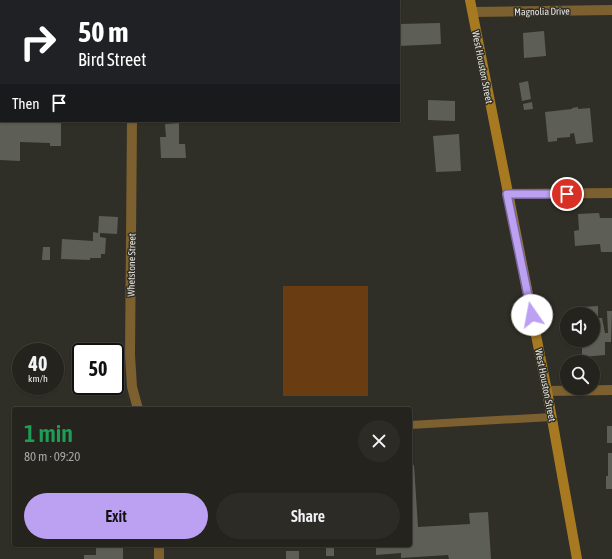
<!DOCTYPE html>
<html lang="en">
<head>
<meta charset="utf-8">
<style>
  body { margin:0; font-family:"Asap Condensed",sans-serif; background:#2c2b26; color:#f1f3f6; height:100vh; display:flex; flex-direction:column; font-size:15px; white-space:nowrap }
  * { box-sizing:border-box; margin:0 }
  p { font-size:13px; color:#a3a4a4 }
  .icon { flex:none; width:22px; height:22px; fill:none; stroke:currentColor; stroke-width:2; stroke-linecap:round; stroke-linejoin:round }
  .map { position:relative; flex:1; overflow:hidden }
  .sheet { position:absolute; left:12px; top:407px; width:400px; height:140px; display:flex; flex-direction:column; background:#24231d; border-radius:4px; box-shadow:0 1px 3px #0004,0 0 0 1px #41403b }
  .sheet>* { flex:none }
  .guide { position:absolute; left:0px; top:0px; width:400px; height:122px; box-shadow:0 1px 3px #0004,0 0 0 1px #41403b; background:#202124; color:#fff; overflow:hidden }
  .fabs { position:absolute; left:560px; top:307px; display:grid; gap:8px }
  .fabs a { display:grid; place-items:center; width:40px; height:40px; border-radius:50%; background:#24231d; box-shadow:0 1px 3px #0004,0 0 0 1px #41403b; font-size:20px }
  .speed { position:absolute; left:12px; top:343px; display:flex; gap:8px; font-size:20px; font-weight:700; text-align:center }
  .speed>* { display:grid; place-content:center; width:52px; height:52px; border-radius:50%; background:#24231d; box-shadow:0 1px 3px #0004,0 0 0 1px #41403b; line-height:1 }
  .speed small { font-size:10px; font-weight:400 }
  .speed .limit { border:2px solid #111; border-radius:6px; background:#fff; color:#111 }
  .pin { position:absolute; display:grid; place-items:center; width:34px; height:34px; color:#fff; margin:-17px; border:2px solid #fff; border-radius:50%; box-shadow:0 1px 4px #0007 }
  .me { position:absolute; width:44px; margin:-22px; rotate:348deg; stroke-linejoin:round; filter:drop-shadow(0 0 3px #0008) }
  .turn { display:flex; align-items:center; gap:14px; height:84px; padding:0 12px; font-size:18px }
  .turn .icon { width:52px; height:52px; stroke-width:2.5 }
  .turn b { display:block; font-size:28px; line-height:34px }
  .then { display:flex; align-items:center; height:38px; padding:0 12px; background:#0003; gap:8px; font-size:15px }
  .round { display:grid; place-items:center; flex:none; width:42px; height:42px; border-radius:21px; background:#2c2b26 }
  .headline { display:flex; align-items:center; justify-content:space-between; height:68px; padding:0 12px }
  h1 { font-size:24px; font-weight:600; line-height:30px; color:#1e9e55 }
  .cta { display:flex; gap:8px; margin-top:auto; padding:8px 12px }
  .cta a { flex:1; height:46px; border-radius:24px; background:#bca0f2; color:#111; font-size:16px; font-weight:600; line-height:46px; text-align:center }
  .cta a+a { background:#2c2b26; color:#f1f3f6 }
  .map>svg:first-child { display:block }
</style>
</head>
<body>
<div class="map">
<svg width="612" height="559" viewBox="0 0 612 559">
  <rect width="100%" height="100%" fill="#302f27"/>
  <path fill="#693d11" d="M 283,286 L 368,286 L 368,396 L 283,396 Z"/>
  <path fill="#5d5f56" d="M 440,23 L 441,44 L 399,46 L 399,24 Z
    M 544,31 L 546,56 L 524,58 L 523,33 Z
    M 528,81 L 531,99 L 522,101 L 519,83 Z
    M 428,100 L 455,101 L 455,121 L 428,120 Z
    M 532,102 L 533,109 L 524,110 L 523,104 Z
    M 578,107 L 578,109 L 590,108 L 593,142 L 576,144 L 574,133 L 570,134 L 570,137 L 557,138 L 557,141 L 548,142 L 545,112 L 572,109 L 572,108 Z
    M 0,121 L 61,121 L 61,146 L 50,146 L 50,143 L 20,142 L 20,161 L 0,160 Z
    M 179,123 L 179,144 L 185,144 L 186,158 L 161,158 L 160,137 L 166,137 L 165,124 Z
    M 459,134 L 461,171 L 436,172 L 433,136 Z
    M 599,213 L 600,218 L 612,218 L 612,252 L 601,252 L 600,244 L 575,246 L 574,231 L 579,230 L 578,214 Z
    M 99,216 L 118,217 L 117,234 L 100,233 L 100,237 L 106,238 L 105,254 L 101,254 L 101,258 L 90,258 L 90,260 L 61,259 L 62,239 L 93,241 L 93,232 L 98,233 Z
    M 43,247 L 50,247 L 50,260 L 42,260 Z
    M 598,306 L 598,318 L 602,318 L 605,333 L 608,333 L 607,311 L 612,311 L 611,342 L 605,342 L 605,355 L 582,357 L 582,342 L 580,342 L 580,340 L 593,340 L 593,314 L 584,314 L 583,307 Z
    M 607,426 L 612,426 L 612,443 L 607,443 Z
    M 608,453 L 612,453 L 612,489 L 606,489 L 606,476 L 608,476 Z
    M 414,465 L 418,527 L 470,524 L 469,513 L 488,512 L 491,559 L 449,559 L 448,555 L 401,558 L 401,553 L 376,555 L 376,545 L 410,545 L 410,466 Z
    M 96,545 L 123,545 L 123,559 L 84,559 L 84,555 L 96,555 Z
    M 326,545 L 334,545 L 334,556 L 326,556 Z
    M 286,551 L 299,551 L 299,559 L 286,559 Z"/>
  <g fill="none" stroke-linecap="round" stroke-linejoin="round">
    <path stroke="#7c602f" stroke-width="8" d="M 410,425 L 552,417"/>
    <path stroke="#7c602f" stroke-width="10" d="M 132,0 L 132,1
      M 473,12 L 612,10
      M 0,44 L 1,44
      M 132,121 L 130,355 L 132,387 L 138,409
      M 507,194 L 612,193
      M 547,391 L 612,390
      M 159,545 L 159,559"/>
    <path stroke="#a77a22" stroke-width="10" d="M 470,0 L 547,391 L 577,559"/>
  </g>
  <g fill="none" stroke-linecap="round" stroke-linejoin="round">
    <defs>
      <path id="route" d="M 532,315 L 507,194 L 567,194"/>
    </defs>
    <use href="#route" stroke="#7a689d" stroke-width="10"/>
    <use href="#route" stroke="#bca0f2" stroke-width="7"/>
  </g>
  <g text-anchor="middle" stroke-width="3" stroke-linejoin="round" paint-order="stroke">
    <g font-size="10" fill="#e4e3de" stroke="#302f27">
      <text transform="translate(542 11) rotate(-1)" y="4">Magnolia Drive</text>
      <text transform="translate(483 67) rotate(79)" y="4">West Houston Street</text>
      <text transform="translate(131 265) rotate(-89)" y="4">Whetstone Street</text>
      <text transform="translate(546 385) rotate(79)" y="4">West Houston Street</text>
    </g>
  </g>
</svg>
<div class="fabs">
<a><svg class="icon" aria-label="sound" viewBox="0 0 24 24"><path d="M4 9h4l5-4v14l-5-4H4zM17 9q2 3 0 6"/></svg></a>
<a><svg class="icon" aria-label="search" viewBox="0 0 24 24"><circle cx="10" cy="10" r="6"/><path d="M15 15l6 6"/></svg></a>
</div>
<div class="speed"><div>40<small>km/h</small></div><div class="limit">50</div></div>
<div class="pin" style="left:567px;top:194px;background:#d93025"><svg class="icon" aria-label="arrive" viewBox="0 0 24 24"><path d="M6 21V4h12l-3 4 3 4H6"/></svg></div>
<svg class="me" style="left:532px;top:315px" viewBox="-20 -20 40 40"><circle r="19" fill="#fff"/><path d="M0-13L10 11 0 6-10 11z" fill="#bca0f2"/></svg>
<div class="guide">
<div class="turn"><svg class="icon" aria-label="right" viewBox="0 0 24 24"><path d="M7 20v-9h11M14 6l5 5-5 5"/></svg><div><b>50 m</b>Bird Street</div></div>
<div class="then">Then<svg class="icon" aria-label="arrive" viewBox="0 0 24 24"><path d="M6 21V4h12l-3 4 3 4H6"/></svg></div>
</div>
<section class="sheet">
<div class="headline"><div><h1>1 min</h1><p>80 m · 09:20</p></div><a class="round"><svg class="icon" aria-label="close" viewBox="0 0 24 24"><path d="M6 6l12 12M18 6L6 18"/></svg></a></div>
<div class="cta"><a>Exit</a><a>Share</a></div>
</section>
</div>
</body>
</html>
